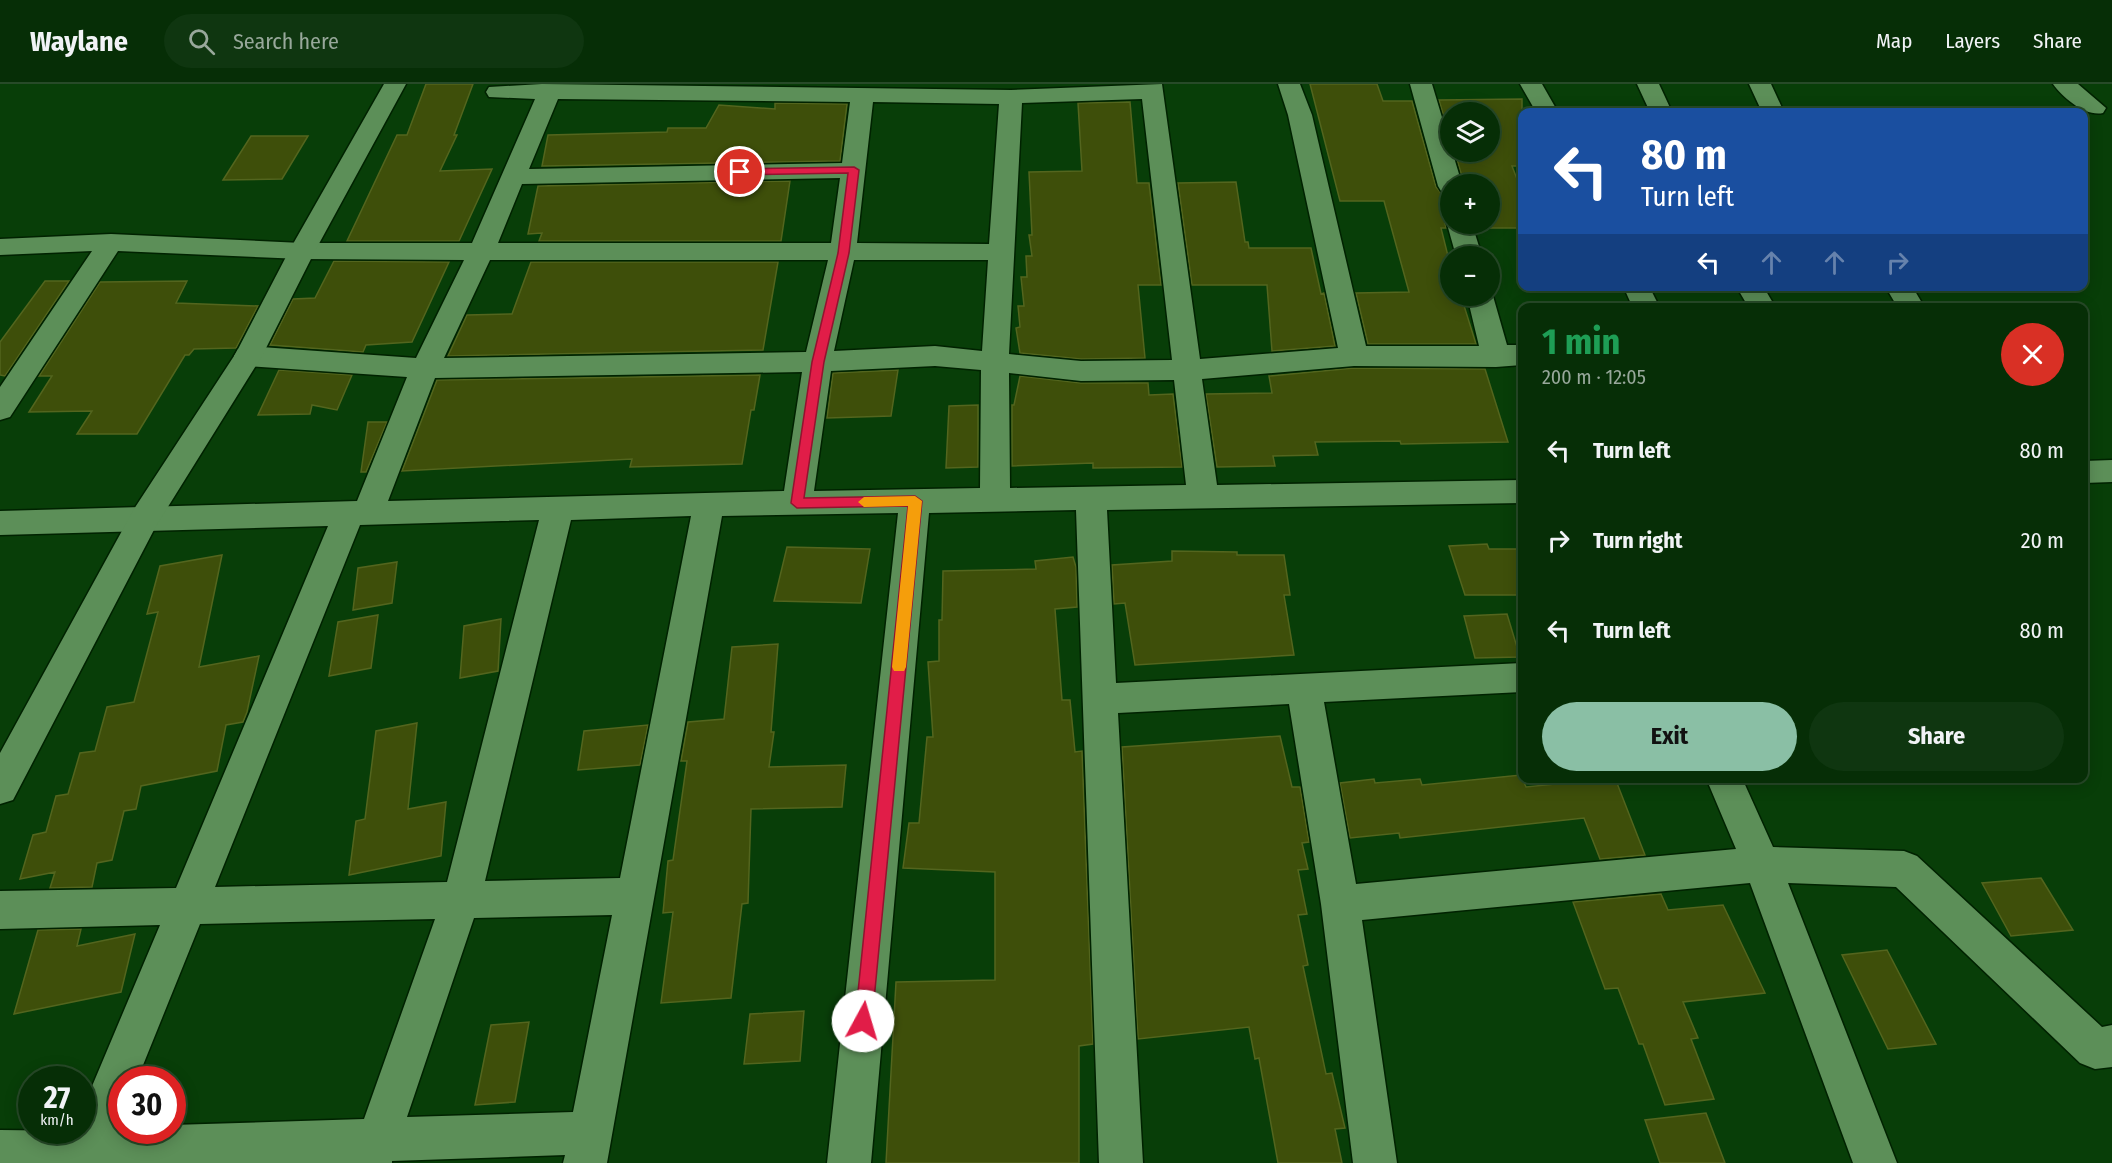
<!DOCTYPE html>
<html lang="en">
<head>
<meta charset="utf-8">
<style>
  body { margin:0; font-family:"Fira Sans Condensed",sans-serif; background:#0f3610; color:#f1f3f6; height:100vh; display:flex; flex-direction:column; font-size:22px; white-space:nowrap }
  * { box-sizing:border-box; margin:0 }
  p { font-size:20px; color:#98a89b }
  .icon { flex:none; width:33px; height:33px; fill:none; stroke:currentColor; stroke-width:2; stroke-linecap:round; stroke-linejoin:round }
  .map { position:relative; flex:1; overflow:hidden }
  .sheet { position:absolute; left:1518px; top:219px; width:570px; height:480px; display:flex; flex-direction:column; background:#062e06; border-radius:12px; box-shadow:0 3px 15px #0003,0 0 0 2px #274a28 }
  .sheet>* { flex:none }
  .guide { position:absolute; left:1518px; top:24px; width:570px; height:183px; border-radius:12px; box-shadow:0 3px 15px #0003,0 0 0 2px #274a28; background:#1a4fa0; color:#fff; overflow:hidden }
  .buttons { position:absolute; left:1440px; top:18px; display:grid; gap:12px }
  .buttons a { display:grid; place-items:center; width:60px; height:60px; border-radius:50%; background:#062e06; box-shadow:0 3px 15px #0003,0 0 0 2px #274a28; font-size:30px }
  .speed { position:absolute; left:18px; top:982px; display:flex; gap:12px; font-size:30px; font-weight:700; text-align:center }
  .speed>* { display:grid; place-content:center; width:78px; height:78px; border-radius:50%; background:#062e06; box-shadow:0 3px 15px #0003,0 0 0 2px #274a28; line-height:1 }
  .speed small { font-size:15px; font-weight:400 }
  .speed .limit { border:9px solid #d22; background:#fff; color:#111 }
  .pin { position:absolute; display:grid; place-items:center; width:51px; height:51px; color:#fff; margin:-26px; border:3px solid #fff; border-radius:50%; box-shadow:0 2px 6px #0007 }
  .me { position:absolute; width:66px; margin:-33px; rotate:6deg; stroke-linejoin:round; filter:drop-shadow(0 0 4px #0008) }
  .turn { display:flex; align-items:center; gap:21px; height:126px; padding:0 24px; font-size:27px }
  .turn .icon { width:78px; height:78px; stroke-width:2.5 }
  .turn b { display:block; font-size:42px; line-height:51px }
  .lanes { display:flex; align-items:center; height:57px; padding:0 24px; background:#0003; justify-content:center; gap:30px; direction:ltr }
  .lanes .off { opacity:.35 }
  .round { display:grid; place-items:center; flex:none; width:63px; height:63px; border-radius:32px; background:#0f3610 }
  .overview { display:flex; align-items:center; justify-content:space-between; height:102px; padding:0 24px }
  h1 { font-size:36px; font-weight:700; line-height:45px; color:#1e9e55 }
  .primary-button { display:flex; gap:12px; margin-top:auto; padding:12px 24px }
  .primary-button a { flex:1; height:69px; border-radius:36px; background:#8abfa5; color:#111; font-size:24px; font-weight:700; line-height:69px; text-align:center }
  .primary-button a+a { background:#0f3610; color:#f1f3f6 }
  ul { padding:0; list-style:none }
  li { display:flex; align-items:center; gap:18px; height:90px; padding:0 24px }
  li div { flex:1 }
  li b { display:block; font-size:22px }
  li em { font-style:normal }
  header { display:flex; align-items:center; gap:36px; box-sizing:border-box; height:84px; padding:0 30px; background:#062e06; border-bottom:2px solid #274a28 }
  header strong { font-size:28px }
  nav { display:flex; gap:33px; margin-inline-start:auto; font-size:21px }
  .search { width:420px; height:54px; background:#0f3610; display:flex; align-items:center; gap:15px; box-sizing:border-box; padding:0 21px; border-radius:33px; color:#98a89b; font-size:22px }
  .map>svg:first-child { display:block }
</style>
</head>
<body>
<header>
<strong>Waylane</strong>
<div class="search"><svg class="icon" aria-label="search" viewBox="0 0 24 24"><circle cx="10" cy="10" r="6"/><path d="M15 15l6 6"/></svg>Search here</div>
<nav><a>Map</a><a>Layers</a><a>Share</a></nav>
</header>
<div class="map">
<svg width="2112" height="1079" viewBox="0 0 2112 1079">
  <rect width="100%" height="100%" fill="#083e08"/>
  <path fill="#3e4f0a" stroke="#53651e" stroke-width="1.5" d="M 426,0 L 473,0 L 454,51 L 457,51 L 440,87 L 492,85 L 459,157 L 347,157 L 397,51 L 407,51 Z
    M 1310,0 L 1377,0 L 1383,17 L 1412,17 L 1436,103 L 1441,109 L 1450,111 L 1450,133 L 1445,139 L 1446,144 L 1441,144 L 1450,180 L 1450,212 L 1461,212 L 1476,260 L 1368,260 L 1356,209 L 1409,208 L 1384,117 L 1340,117 Z
    M 1522,15 L 1522,82 L 1512,82 L 1522,108 L 1522,144 L 1476,144 L 1474,140 L 1490,140 L 1490,100 L 1464,100 L 1455,68 L 1490,68 L 1490,28 L 1450,28 L 1450,54 L 1439,16 Z
    M 1130,18 L 1137,99 L 1149,99 L 1161,201 L 1138,201 L 1145,274 L 1081,275 L 1020,269 L 1016,244 L 1020,243 L 1018,222 L 1024,222 L 1021,193 L 1027,193 L 1026,172 L 1032,172 L 1029,151 L 1032,151 L 1029,88 L 1082,87 L 1078,19 Z
    M 775,19 L 847,20 L 840,77 L 542,82 L 548,51 L 667,48 L 668,44 L 706,44 L 719,21 L 775,25 Z
    M 251,52 L 308,52 L 282,95 L 223,96 Z
    M 790,97 L 781,157 L 539,157 L 542,149 L 528,150 L 538,102 Z
    M 1236,98 L 1245,158 L 1248,158 L 1249,164 L 1311,164 L 1321,210 L 1324,209 L 1335,262 L 1272,267 L 1267,201 L 1192,201 L 1178,99 Z
    M 334,177 L 449,178 L 412,258 L 366,261 L 363,268 L 270,261 L 293,215 L 315,214 Z
    M 531,178 L 778,178 L 763,266 L 448,272 L 467,231 L 512,230 Z
    M 45,197 L 69,197 L 5,292 L 0,291 L 0,258 Z
    M 187,197 L 176,219 L 258,222 L 236,264 L 194,265 L 189,271 L 185,271 L 137,350 L 77,350 L 92,327 L 29,328 L 52,292 L 39,292 L 100,198 Z
    M 1354,284 L 1485,285 L 1508,358 L 1401,360 L 1400,357 L 1315,358 L 1318,371 L 1273,372 L 1275,382 L 1217,383 L 1206,310 L 1272,309 L 1269,292 Z
    M 279,286 L 352,291 L 337,326 L 312,321 L 310,330 L 258,331 Z
    M 898,286 L 891,332 L 827,334 L 833,289 Z
    M 760,291 L 754,326 L 751,326 L 742,380 L 630,383 L 632,375 L 402,387 L 437,296 Z
    M 1020,292 L 1081,299 L 1148,299 L 1149,311 L 1173,310 L 1182,383 L 1093,384 L 1093,379 L 1012,382 L 1012,321 L 1014,321 Z
    M 978,321 L 978,383 L 946,384 L 949,322 Z
    M 368,338 L 387,338 L 366,388 L 361,388 Z
    M 1487,460 L 1489,465 L 1522,465 L 1522,511 L 1465,511 L 1449,462 Z
    M 787,463 L 870,465 L 861,519 L 774,517 Z
    M 1172,467 L 1237,468 L 1237,471 L 1284,471 L 1290,511 L 1284,511 L 1294,571 L 1135,581 L 1125,519 L 1114,520 L 1112,481 L 1172,477 Z
    M 222,471 L 199,583 L 259,572 L 247,628 L 243,638 L 226,641 L 217,687 L 141,702 L 136,725 L 124,727 L 112,776 L 97,779 L 92,803 L 50,804 L 55,788 L 20,795 L 33,751 L 46,748 L 56,712 L 68,710 L 80,669 L 95,667 L 107,623 L 134,618 L 158,528 L 147,530 L 160,482 Z
    M 1073,473 L 1076,483 L 1077,523 L 1055,525 L 1062,616 L 1070,616 L 1075,668 L 1082,667 L 1093,960 L 1079,962 L 1079,1079 L 886,1079 L 896,898 L 995,896 L 995,788 L 903,784 L 909,739 L 919,739 L 927,653 L 933,653 L 928,578 L 939,577 L 939,536 L 942,536 L 943,487 L 1036,485 L 1035,477 Z
    M 397,478 L 392,519 L 353,526 L 358,484 Z
    M 1507,530 L 1520,573 L 1475,574 L 1464,532 Z
    M 378,531 L 371,584 L 329,592 L 338,538 Z
    M 501,535 L 498,587 L 460,594 L 464,542 Z
    M 778,560 L 771,648 L 774,648 L 769,683 L 846,681 L 842,723 L 751,725 L 748,819 L 742,820 L 731,914 L 661,919 L 673,828 L 663,829 L 668,777 L 673,776 L 687,677 L 681,677 L 688,638 L 724,635 L 732,563 Z
    M 417,639 L 408,725 L 446,718 L 441,772 L 349,791 L 356,737 L 365,735 L 376,647 Z
    M 648,641 L 640,681 L 578,686 L 584,647 Z
    M 1280,652 L 1292,703 L 1300,703 L 1309,758 L 1302,759 L 1308,785 L 1298,786 L 1307,830 L 1298,831 L 1308,881 L 1303,882 L 1326,990 L 1332,989 L 1345,1044 L 1335,1045 L 1342,1079 L 1278,1079 L 1259,974 L 1255,975 L 1249,943 L 1138,955 L 1122,663 Z
    M 1521,691 L 1526,703 L 1615,694 L 1645,771 L 1600,775 L 1584,734 L 1400,754 L 1399,749 L 1350,754 L 1340,699 L 1374,695 L 1375,699 L 1420,695 L 1422,701 Z
    M 2041,794 L 2073,846 L 2011,852 L 1982,799 Z
    M 1661,810 L 1668,826 L 1723,821 L 1765,909 L 1683,918 L 1698,954 L 1691,955 L 1714,1015 L 1665,1021 L 1643,960 L 1639,960 L 1618,904 L 1605,905 L 1573,818 Z
    M 81,845 L 77,862 L 135,850 L 121,908 L 14,930 L 38,846 Z
    M 1887,866 L 1936,960 L 1888,965 L 1842,871 Z
    M 804,927 L 800,977 L 744,980 L 750,930 Z
    M 529,938 L 515,1018 L 475,1021 L 491,941 Z
    M 1706,1029 L 1725,1079 L 1660,1079 L 1645,1036 Z"/>
  <g fill="none" stroke-linecap="round" stroke-linejoin="round">
    <defs>
      <path id="street" d="M 542,0 L 1011,6 L 1162,0 L 1200,275 L 1338,264 L 1288,31 L 1278,0 L 1300,0 L 1312,31 L 1366,262 L 1479,262 L 1467,212 L 1490,212 L 1490,206 L 1493,212 L 1507,261 L 1522,261 L 1522,281 L 1496,283 L 1354,282 L 1202,295 L 1217,401 L 1522,396 L 1522,419 L 1107,426 L 1116,599 L 1522,579 L 1522,608 L 1324,618 L 1356,800 L 1736,765 L 1706,694 L 1742,694 L 1773,763 L 1904,767 L 1917,772 L 2102,943 L 2112,941 L 2112,983 L 2095,985 L 2080,979 L 1896,803 L 1788,799 L 1897,1079 L 1853,1079 L 1750,799 L 1362,836 L 1397,1079 L 1353,1079 L 1321,820 L 1289,620 L 1118,629 L 1143,1079 L 1099,1079 L 1076,426 L 929,429 L 871,1079 L 827,1079 L 898,429 L 722,432 L 607,1079 L 563,1079 L 565,1071 L 392,1077 L 392,1079 L 0,1079 L 0,1046 L 82,1047 L 82,1026 L 160,841 L 0,845 L 0,807 L 176,804 L 328,442 L 0,451 L 0,427 L 357,417 L 407,293 L 248,282 L 238,279 L 234,272 L 238,265 L 248,262 L 416,274 L 464,176 L 302,175 L 118,167 L 10,333 L 0,336 L 0,303 L 92,167 L 0,171 L 0,155 L 111,150 L 302,159 L 472,159 L 535,15 L 489,13 L 486,8 L 489,3 ZM 558,15 L 850,18 L 842,79 L 529,85 ZM 1142,15 L 1172,276 L 1081,277 L 1009,270 L 1022,19 ZM 873,18 L 999,20 L 989,160 L 857,159 ZM 840,94 L 831,159 L 498,159 L 522,100 ZM 490,176 L 828,176 L 806,268 L 444,274 ZM 854,176 L 988,176 L 982,267 L 935,262 L 834,267 ZM 935,282 L 981,286 L 980,404 L 814,407 L 831,287 ZM 802,288 L 784,407 L 388,417 L 435,294 ZM 1009,289 L 1081,297 L 1174,296 L 1186,401 L 1010,404 ZM 691,432 L 620,794 L 485,797 L 571,436 ZM 539,436 L 447,798 L 215,803 L 360,441 ZM 612,831 L 573,1028 L 407,1033 L 474,834 ZM 435,835 L 364,1035 L 172,1041 L 172,1047 L 122,1047 L 122,1042 L 118,1043 L 122,1035 L 122,996 L 137,996 L 200,840 Z
        M 1410,0 L 1432,0 L 1462,100 L 1450,100 L 1450,109 L 1441,107 L 1438,102 Z
        M 1520,0 L 1542,0 L 1558,28 L 1536,28 Z
        M 1637,0 L 1659,0 L 1672,28 L 1650,28 Z
        M 1749,0 L 1771,0 L 1784,28 L 1762,28 Z
        M 2053,0 L 2078,0 L 2106,24 L 2103,29 C 2086,33 2063,14 2053,0 Z
        M 1450,135 L 1450,140 L 1472,140 L 1482,172 L 1456,172 L 1447,140 Z
        M 1623,202 L 1649,202 L 1660,224 L 1633,224 Z
        M 1736,202 L 1763,202 L 1776,224 L 1749,224 Z
        M 1885,202 L 1912,202 L 1925,224 L 1898,224 Z
        M 2112,376 L 2112,398 L 2084,399 L 2084,377 Z"/>
      <path id="secondary" d="M 384,0 L 406,0 L 315,167 L 262,272 L 156,442 L 13,716 L 0,720 L 0,669 L 134,425 L 236,269 L 289,167 Z"/>
    </defs>
    <use href="#street" stroke="#020" stroke-width="3"/>
    <use href="#secondary" stroke="#020" stroke-width="3"/>
    <use href="#street" fill="#5c8f58" fill-rule="evenodd"/>
    <use href="#secondary" fill="#5c8f58" fill-rule="evenodd"/>
  </g>
  <path fill="#e11d48" stroke="#92132f" stroke-width="1.5" d="M 854,83 L 859,86 L 849,169 L 824,278 L 804,414 L 915,412 L 922,417 L 872,937 L 869,943 L 863,945 L 857,943 L 855,937 L 908,422 L 797,424 L 791,419 L 812,278 L 838,169 L 848,89 L 740,91 L 735,88 L 740,85 Z"/>
  <path fill="#f59e0b" d="M 915,412 L 922,417 L 906,583 L 904,587 L 894,587 L 892,583 L 908,422 L 864,423 L 858,418 L 864,413 Z"/>
</svg>
<div class="buttons">
<a><svg class="icon" aria-label="layers" viewBox="0 0 24 24"><path d="M12 4l9 5-9 5-9-5zM3 14l9 5 9-5"/></svg></a>
<a>+</a>
<a>−</a>
</div>
<div class="speed"><div>27<small>km/h</small></div><div class="limit">30</div></div>
<div class="pin" style="left:740px;top:88px;background:#d93025"><svg class="icon" aria-label="arrive" viewBox="0 0 24 24"><path d="M6 21V4h12l-3 4 3 4H6"/></svg></div>
<svg class="me" style="left:863px;top:937px" viewBox="-20 -20 40 40"><circle r="19" fill="#fff"/><path d="M0-13L10 11 0 6-10 11z" fill="#e11d48"/></svg>
<div class="guide">
<div class="turn"><svg class="icon" aria-label="left" viewBox="0 0 24 24"><path d="M17 20v-9H6M10 6l-5 5 5 5"/></svg><div><b>80 m</b>Turn left</div></div>
<div class="lanes"><svg class="icon" aria-label="left" viewBox="0 0 24 24"><path d="M17 20v-9H6M10 6l-5 5 5 5"/></svg><svg class="icon off" aria-label="ahead" viewBox="0 0 24 24"><path d="M12 20V5M6 11l6-6 6 6"/></svg><svg class="icon off" aria-label="ahead" viewBox="0 0 24 24"><path d="M12 20V5M6 11l6-6 6 6"/></svg><svg class="icon off" aria-label="right" viewBox="0 0 24 24"><path d="M7 20v-9h11M14 6l5 5-5 5"/></svg></div>
</div>
<section class="sheet">
<div class="overview"><div><h1>1 min</h1><p>200 m · 12:05</p></div><a class="round" style="background:#d93025;color:#fff"><svg class="icon" aria-label="close" viewBox="0 0 24 24"><path d="M6 6l12 12M18 6L6 18"/></svg></a></div>
<ul>
<li><svg class="icon" aria-label="left" viewBox="0 0 24 24"><path d="M17 20v-9H6M10 6l-5 5 5 5"/></svg><div><b>Turn left</b></div><em>80 m</em></li>
<li><svg class="icon" aria-label="right" viewBox="0 0 24 24"><path d="M7 20v-9h11M14 6l5 5-5 5"/></svg><div><b>Turn right</b></div><em>20 m</em></li>
<li><svg class="icon" aria-label="left" viewBox="0 0 24 24"><path d="M17 20v-9H6M10 6l-5 5 5 5"/></svg><div><b>Turn left</b></div><em>80 m</em></li>
</ul>
<div class="primary-button"><a>Exit</a><a>Share</a></div>
</section>
</div>
</body>
</html>
